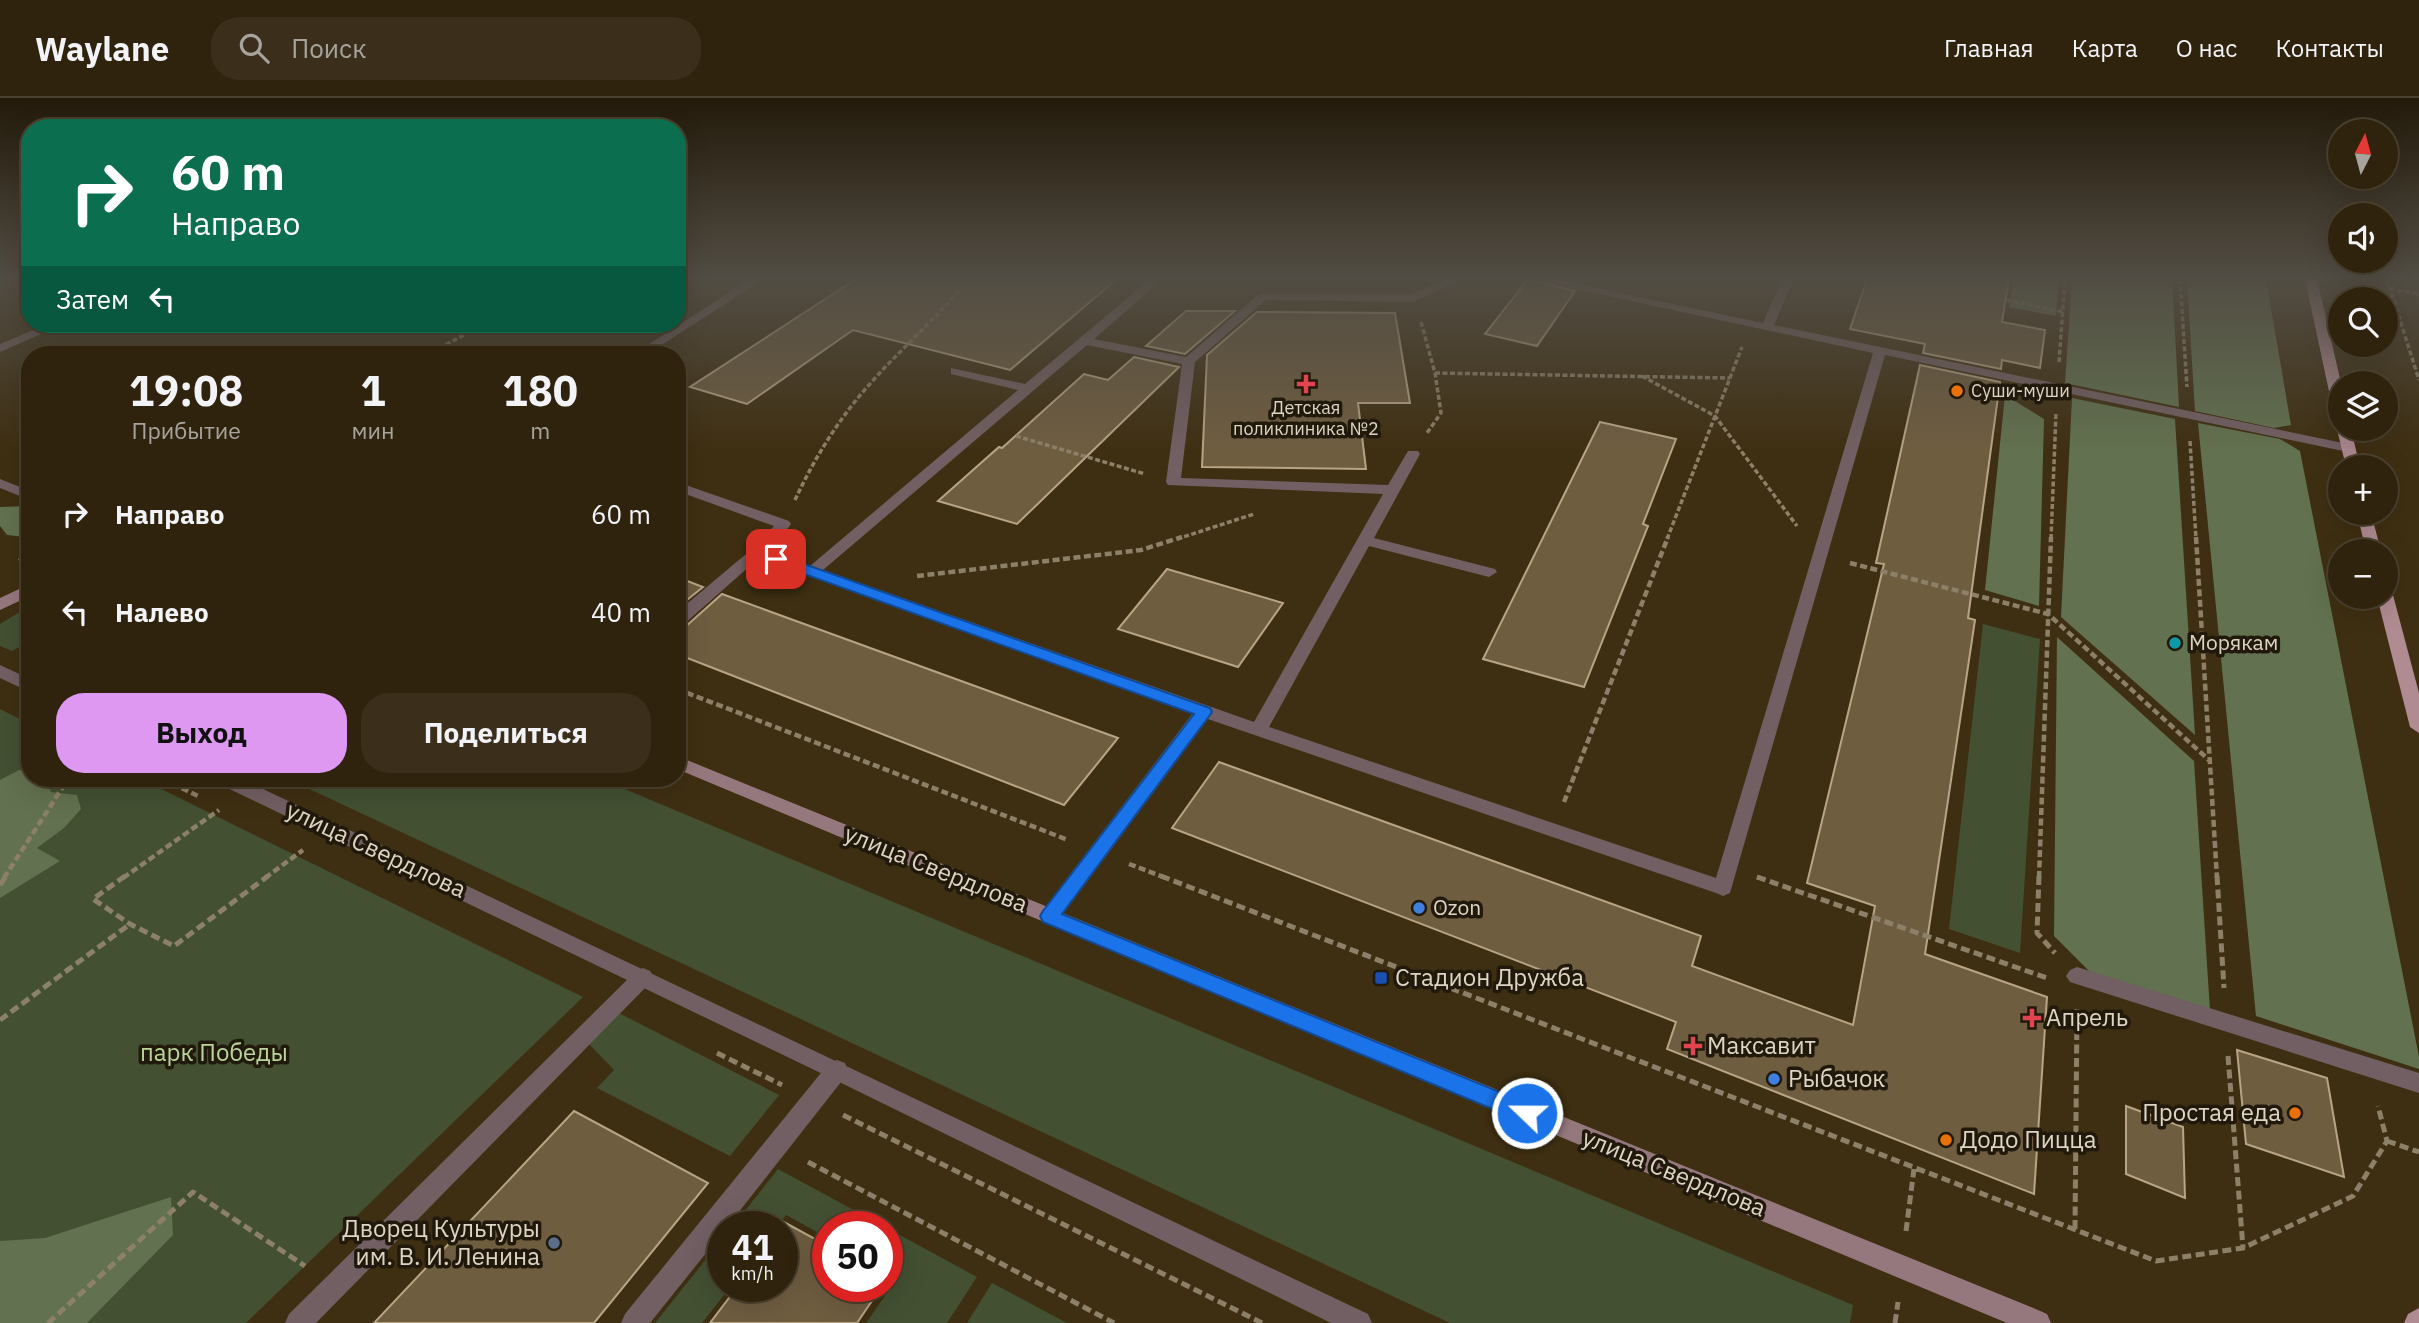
<!DOCTYPE html>
<html lang="ru">
<head>
<meta charset="utf-8">
<style>
  body { margin:0; font-family:"IBM Plex Sans",sans-serif; background:#3b2f1c; color:#f1f3f6; height:100vh; display:flex; flex-direction:column; font-size:26px; white-space:nowrap }
  * { box-sizing:border-box; margin:0 }
  p { font-size:23px; color:#a7a49e }
  .icon { flex:none; width:38px; height:38px; fill:none; stroke:currentColor; stroke-width:2; stroke-linecap:round; stroke-linejoin:round }
  .map { position:relative; flex:1; overflow:hidden }
  .sheet { position:absolute; left:21px; top:248px; width:665px; height:441px; display:flex; flex-direction:column; background:#2f230e; border-radius:28px; box-shadow:0 7px 28px #0002,0 0 0 2px #4a402e }
  .sheet>* { flex:none }
  .hud { position:absolute; left:21px; top:21px; width:665px; height:214px; border-radius:28px; box-shadow:0 7px 28px #0002,0 0 0 2px #4a402e; background:#0b6e4f; color:#fff; overflow:hidden }
  .needle { width:46px; rotate:6deg }
  .buttons { position:absolute; left:2328px; top:21px; display:grid; gap:14px }
  .buttons a { display:grid; place-items:center; width:70px; height:70px; border-radius:50%; background:#2f230e; box-shadow:0 7px 28px #0002,0 0 0 2px #4a402e; font-size:35px }
  .speed { position:absolute; left:707px; top:1113px; display:flex; gap:14px; font-size:35px; font-weight:700; text-align:center }
  .speed>* { display:grid; place-content:center; width:91px; height:91px; border-radius:50%; background:#2f230e; box-shadow:0 7px 28px #0002,0 0 0 2px #4a402e; line-height:1 }
  .speed small { font-size:18px; font-weight:400 }
  .speed .limit { border:10px solid #d22; background:#fff; color:#111 }
  .pin { position:absolute; display:grid; place-items:center; width:60px; height:60px; color:#fff; margin:-30px; border-radius:14px; box-shadow:0 4px 10px #0006 }
  .me { position:absolute; width:77px; margin:-38px; rotate:292deg; stroke-linejoin:round; filter:drop-shadow(0 0 5px #0008) }
  .turn { display:flex; align-items:center; gap:24px; height:147px; padding:0 35px; font-size:32px }
  .turn .icon { width:91px; height:91px; stroke-width:2.5 }
  .turn b { display:block; font-size:49px; line-height:60px }
  .then { display:flex; align-items:center; height:66px; padding:0 35px; background:#0003; gap:14px; font-size:26px }
  .eta { display:flex; justify-content:space-evenly; align-items:center; height:119px; text-align:center }
  .eta b { font-size:42px; font-weight:800; line-height:49px }
  .primary-button { display:flex; gap:14px; margin-top:auto; padding:14px 35px }
  .primary-button a { flex:1; height:80px; border-radius:28px; background:#de98f2; color:#111; font-size:28px; font-weight:800; line-height:80px; text-align:center }
  .primary-button a+a { background:#3b2f1c; color:#f1f3f6 }
  ul { padding:0; list-style:none }
  li { display:flex; align-items:center; gap:21px; height:98px; padding:0 35px }
  li div { flex:1 }
  li b { display:block; font-size:26px }
  li em { font-style:normal }
  header { display:flex; align-items:center; gap:42px; box-sizing:border-box; height:98px; padding:0 35px; background:#2f230e; border-bottom:2px solid #4a402e }
  header strong { font-size:33px }
  nav { display:flex; gap:38px; margin-inline-start:auto; font-size:24px }
  .search { width:490px; height:63px; background:#3b2f1c; display:flex; align-items:center; gap:18px; box-sizing:border-box; padding:0 24px; border-radius:28px; color:#a7a49e; font-size:26px }
  .map>svg:first-child { display:block }
</style>
</head>
<body>
<header>
<strong>Waylane</strong>
<div class="search"><svg class="icon" aria-label="search" viewBox="0 0 24 24"><circle cx="10" cy="10" r="6"/><path d="M15 15l6 6"/></svg>Поиск</div>
<nav><a>Главная</a><a>Карта</a><a>О нас</a><a>Контакты</a></nav>
</header>
<div class="map">
<svg width="2419" height="1225" viewBox="0 0 2419 1225">
  <rect width="100%" height="100%" fill="#3f2f12"/>
  <path fill="#435032" d="M 30,508 L 30,543 L 12,553 L 0,548 L 0,526 Z
    M 1983,526 L 2040,541 L 2020,855 L 1949,831 Z
    M 0,611 L 30,626 L 30,681 L 141,681 L 583,899 L 246,1225 L 0,1225 Z
    M 288,681 L 601,681 L 1853,1207 L 1850,1225 L 1450,1225 Z
    M 617,914 L 779,997 L 730,1058 L 597,990 L 614,972 L 587,944 Z
    M 778,1071 L 885,1129 L 828,1129 L 828,1140 L 786,1117 L 777,1129 L 732,1129 Z
    M 887,1130 L 977,1179 L 947,1225 L 866,1225 L 898,1179 L 887,1173 Z
    M 723,1140 L 723,1188 L 731,1188 L 702,1225 L 655,1225 Z
    M 992,1185 L 1067,1225 L 967,1225 Z"/>
  <path fill="#62714f" d="M 2014,181 L 2059,181 L 2056,218 L 2009,209 Z
    M 2072,181 L 2172,181 L 2179,309 L 2065,285 Z
    M 2187,181 L 2266,181 L 2291,327 L 2274,330 L 2195,313 Z
    M 2005,297 L 2044,321 L 2039,508 L 1985,492 Z
    M 2072,300 L 2175,321 L 2195,637 L 2061,519 Z
    M 2198,325 L 2280,341 L 2300,353 L 2419,959 L 2419,971 L 2256,918 Z
    M 30,408 L 30,436 L 25,439 L 7,437 L 0,428 L 0,409 Z
    M 2057,539 L 2194,663 L 2210,913 L 2090,874 L 2054,838 Z
    M 19,672 L 30,674 L 30,681 L 45,681 L 51,694 L 77,697 L 81,711 L 64,730 L 37,750 L 60,763 L 0,800 L 0,682 Z
    M 171,1099 L 173,1137 L 87,1225 L 0,1225 L 0,1143 L 45,1140 Z"/>
  <path fill="#6f5d40" stroke="#b8a585" stroke-width="2" d="M 856,181 L 1117,181 L 1010,272 L 853,232 L 747,306 L 690,289 Z
    M 1528,181 L 1575,193 L 1537,248 L 1485,236 Z
    M 1867,181 L 2009,181 L 2002,224 L 2045,232 L 2040,270 L 2002,262 L 2001,271 L 1923,255 L 1925,246 L 1850,231 Z
    M 1186,213 L 1235,213 L 1185,256 L 1146,248 Z
    M 1257,214 L 1395,215 L 1410,305 L 1358,305 L 1366,371 L 1202,369 L 1207,257 Z
    M 1134,259 L 1179,269 L 1017,426 L 938,403 L 999,349 L 1002,350 L 1084,276 L 1108,282 Z
    M 1920,267 L 2000,284 L 1968,520 L 1975,522 L 1925,856 L 2047,899 L 2034,1096 L 1667,951 L 1676,924 L 1172,730 L 1219,664 L 1701,838 L 1692,868 L 1853,927 L 1875,808 L 1807,785 L 1884,466 L 1876,465 Z
    M 1600,324 L 1676,341 L 1643,426 L 1648,428 L 1584,589 L 1483,561 Z
    M 1167,471 L 1283,505 L 1238,569 L 1118,531 Z
    M 677,479 L 703,489 L 677,510 Z
    M 722,496 L 873,551 L 1118,640 L 1064,707 L 677,556 L 677,531 L 685,529 Z
    M 2237,952 L 2327,980 L 2344,1079 L 2246,1046 Z
    M 2126,1008 L 2183,1029 L 2185,1100 L 2126,1076 Z
    M 574,1013 L 708,1085 L 594,1225 L 374,1225 Z
    M 782,1123 L 828,1148 L 828,1188 L 882,1188 L 857,1225 L 710,1225 L 738,1188 L 782,1188 Z"/>
  <g fill="none" stroke-linecap="round" stroke-linejoin="round">
    <path stroke="#8d8069" stroke-width="3.5" stroke-dasharray="5 2.5" stroke-linecap="butt" d="M 2180,181 L 2187,289
      M 2387,181 L 2419,282
      M 2390,191 L 2419,196
      M 2006,202 L 2063,214
      M 1421,224 L 1435,275 L 1441,315 L 1427,335
      M 426,257 L 485,226
      M 2059,264 L 2065,181
      M 1435,275 L 1730,280
      M 1642,278 L 1715,318 L 1797,428
      M 1016,338 L 1145,376
      M 2190,343 L 2196,441
      M 795,402 C 814,361 838,322 868,288 C 900,251 938,220 968,181
      M 1177,441 L 1254,416
      M 1667,441 L 1742,249
      M 2051,441 L 2056,315"/>
    <path stroke="#8d8069" stroke-width="4.5" stroke-dasharray="7 3.5" stroke-linecap="butt" d="M 2196,439 L 2217,780
      M 19,463 L 30,458
      M 1850,465 L 2048,516 L 2209,662
      M 917,478 L 1141,452 L 1182,439
      M 677,591 L 1068,742
      M 163,681 L 198,698
      M 1564,704 L 1668,439
      M 1129,766 L 1166,780
      M 1757,779 L 1760,780
      M 4,780 L 68,681
      M 123,780 L 219,712
      M 265,780 L 303,752
      M 2039,780 L 2051,439"/>
    <path stroke="#8d8069" stroke-width="5" stroke-dasharray="9 4.5" stroke-linecap="butt" d="M 125,778 L 93,801 L 130,826 L 174,848 L 268,778
      M 1161,778 L 2156,1163 L 2243,1150 L 2353,1098 L 2387,1043 L 2378,1008
      M 2039,778 L 2037,835 L 2055,855
      M 2217,778 L 2224,890
      M 1757,779 L 2047,880
      M 0,787 L 6,778
      M 0,922 L 130,826
      M 717,955 L 782,987
      M 2228,958 L 2243,1150
      M 843,1017 L 1262,1225
      M 2387,1043 L 2419,1054
      M 808,1064 L 1114,1225
      M 2075,1131 L 2077,911
      M 1906,1133 L 1914,1071
      M 48,1225 L 193,1094 L 305,1168
      M 1895,1225 L 1898,1204"/>
    <path fill="#725f63" fill-rule="evenodd" d="M 750,181 L 764,181 L 646,257 L 632,257 Z
      M 1150,181 L 1163,181 L 1094,241 L 1186,259 L 1259,196 L 1411,196 L 1446,181 L 1462,181 L 1413,204 L 1266,202 L 1195,264 L 1181,380 L 1388,387 L 1408,353 L 1418,353 L 1420,356 L 1374,440 L 1495,471 L 1497,474 L 1489,479 L 1369,448 L 1269,629 L 1716,780 L 1873,255 L 1530,181 L 1554,181 L 1763,225 L 1782,181 L 1794,181 L 1774,227 L 2348,346 L 2355,350 L 2348,354 L 1885,257 L 1730,795 L 1723,798 L 1716,795 L 1208,621 L 1057,824 L 1050,826 L 1043,824 L 1040,818 L 1043,812 L 1193,615 L 759,460 L 683,527 L 677,528 L 677,514 L 752,451 L 774,428 L 677,393 L 677,384 L 789,423 L 791,426 L 789,429 L 767,452 L 810,468 L 1018,292 L 951,276 L 951,270 L 1025,286 ZM 1087,247 L 1182,266 L 1166,384 L 1168,387 L 1383,396 L 1254,624 L 823,472 Z
      M 48,226 L 64,226 L 0,254 L 0,246 Z
      M 2077,869 L 2419,975 L 2419,995 L 2070,884 L 2066,878 L 2070,872 Z
      M 643,870 L 650,873 L 654,879 L 650,885 L 316,1225 L 285,1225 L 289,1216 L 636,873 Z
      M 837,962 L 845,965 L 848,972 L 845,979 L 727,1129 L 723,1129 L 723,1134 L 650,1225 L 621,1225 L 625,1216 L 829,965 Z"/>
    <path fill="#725f63" fill-rule="evenodd" d="M 0,381 L 30,393 L 30,402 L 0,390 Z"/>
    <path fill="#725f63" fill-rule="evenodd" d="M 0,567 L 30,581 L 30,594 L 0,580 Z
      M 217,681 L 242,681 L 1368,1216 L 1372,1225 L 1331,1225 L 829,979 L 219,686 Z"/>
    <path fill="#95787e" fill-rule="evenodd" d="M 30,486 L 30,498 L 0,512 L 0,500 Z
      M 677,658 L 2038,1212 L 2047,1216 L 2051,1225 L 2007,1225 L 677,671 Z"/>
    <path fill="#b08b92" fill-rule="evenodd" d="M 2305,181 L 2317,181 L 2341,285 L 2340,316 L 2333,312 Z
      M 2340,328 L 2340,331 L 2351,331 L 2360,369 L 2346,369 L 2337,331 Z
      M 2357,415 L 2371,415 L 2381,453 L 2366,453 Z
      M 2385,492 L 2393,497 L 2419,595 L 2419,635 L 2410,629 L 2377,499 L 2385,499 Z
      M 2419,1210 L 2419,1225 L 2404,1225 L 2408,1216 Z"/>
  </g>
  <linearGradient id="sky" x2="0" y2="1"><stop stop-color="#231a0a"/><stop offset="0.51" stop-color="#524d44"/><stop offset="1" stop-color="#524d44" stop-opacity="0"/></linearGradient>
  <rect width="2419" height="353" fill="url(#sky)"/>
  <path fill="#1a73e8" stroke="#114b97" stroke-width="2" d="M 776,456 L 1210,610 L 1212,614 L 1210,617 L 1062,816 L 1534,1008 L 1537,1015 L 1534,1022 L 1527,1024 L 1519,1022 L 1043,824 L 1040,818 L 1043,813 L 1194,616 L 771,464 L 771,458 Z"/>
  <g fill="#e0444e" stroke="#20190c" stroke-width="2.5">
    <path d="M1302.5 275.5h7v7h7v7h-7v7h-7v-7h-7v-7h7z"/>
    <path d="M2028.5 909.5h7v7h7v7h-7v7h-7v-7h-7v-7h7z"/>
    <path d="M1689.5 937.5h7v7h7v7h-7v7h-7v-7h-7v-7h7z"/>
  </g>
  <g fill="#e8710a" stroke="#20190c" stroke-width="2.5">
    <circle cx="1957" cy="293" r="7"/>
    <circle cx="2295" cy="1015" r="7"/>
    <circle cx="1946" cy="1042" r="7"/>
  </g>
  <circle fill="#0f9aa8" stroke="#20190c" stroke-width="2.5" cx="2175" cy="545" r="7"/>
  <g fill="#3f7fe0" stroke="#20190c" stroke-width="2.5">
    <circle cx="1419" cy="810" r="7"/>
    <circle cx="1774" cy="981" r="7"/>
  </g>
  <rect fill="#1a4fb4" stroke="#20190c" stroke-width="2.5" x="1374" y="873" width="14" height="14" rx="3.5"/>
  <circle fill="#5c6f8a" stroke="#20190c" stroke-width="2.5" cx="554" cy="1145" r="7"/>
  <g text-anchor="middle" stroke-width="7" stroke-linejoin="round" paint-order="stroke">
    <g font-size="18" fill="#ded4c3" stroke="#20190c" text-anchor="start">
      <text x="1971" y="299">Суши-муши</text>
      <text x="1306" y="316" text-anchor="middle">Детская<tspan x="1306" dy="21">поликлиника №2</tspan></text>
    </g>
    <g font-size="21" fill="#ded4c3" stroke="#20190c" text-anchor="start">
      <text x="2189" y="552">Морякам</text>
      <text x="1433" y="817">Ozon</text>
    </g>
    <g font-size="24" fill="#ded4c3" stroke="#20190c">
      <text transform="translate(376 752) rotate(25)" y="8">улица Свердлова</text>
      <text transform="translate(936 771) rotate(22)" y="8">улица Свердлова</text>
      <text transform="translate(1674 1075) rotate(22)" y="8">улица Свердлова</text>
    </g>
    <g font-size="24" fill="#ded4c3" stroke="#20190c" text-anchor="start">
      <text x="1395" y="888">Стадион Дружба</text>
      <text x="2046" y="928">Апрель</text>
      <text x="1707" y="956">Максавит</text>
      <text x="1788" y="989">Рыбачок</text>
      <text x="2281" y="1023" text-anchor="end">Простая еда</text>
      <text x="1960" y="1050">Додо Пицца</text>
      <text x="540" y="1139" text-anchor="end">Дворец Культуры<tspan x="540" dy="28">им. В. И. Ленина</tspan></text>
    </g>
    <g font-size="24" fill="#bad59a" stroke="#20190c">
      <text x="214" y="963">парк Победы</text>
    </g>
  </g>
</svg>
<div class="buttons">
<a><svg class="needle" viewBox="-14 -14 28 28"><path d="M0-13l5 13h-10z" fill="#e53935"/><path d="M0 13l5-13h-10z" fill="#a7a49e"/></svg></a>
<a><svg class="icon" aria-label="sound" viewBox="0 0 24 24"><path d="M4 9h4l5-4v14l-5-4H4zM17 9q2 3 0 6"/></svg></a>
<a><svg class="icon" aria-label="search" viewBox="0 0 24 24"><circle cx="10" cy="10" r="6"/><path d="M15 15l6 6"/></svg></a>
<a><svg class="icon" aria-label="layers" viewBox="0 0 24 24"><path d="M12 4l9 5-9 5-9-5zM3 14l9 5 9-5"/></svg></a>
<a>+</a>
<a>−</a>
</div>
<div class="speed"><div>41<small>km/h</small></div><div class="limit">50</div></div>
<div class="pin" style="left:776px;top:461px;background:#d93025"><svg class="icon" aria-label="arrive" viewBox="0 0 24 24"><path d="M6 21V4h12l-3 4 3 4H6"/></svg></div>
<svg class="me" style="left:1527px;top:1015px" viewBox="-20 -20 40 40"><circle r="17" fill="#1a73e8" stroke="#fff" stroke-width="3"/><path d="M0-11L8 9 0 5-8 9z" fill="#fff"/></svg>
<div class="hud">
<div class="turn"><svg class="icon" aria-label="right" viewBox="0 0 24 24"><path d="M7 20v-9h11M14 6l5 5-5 5"/></svg><div><b>60 m</b>Направо</div></div>
<div class="then">Затем<svg class="icon" aria-label="left" viewBox="0 0 24 24"><path d="M17 20v-9H6M10 6l-5 5 5 5"/></svg></div>
</div>
<section class="sheet">
<div class="eta">
<div><b>19:08</b><p>Прибытие</p></div>
<div><b>1</b><p>мин</p></div>
<div><b>180</b><p>m</p></div>
</div>
<ul>
<li><svg class="icon" aria-label="right" viewBox="0 0 24 24"><path d="M7 20v-9h11M14 6l5 5-5 5"/></svg><div><b>Направо</b></div><em>60 m</em></li>
<li><svg class="icon" aria-label="left" viewBox="0 0 24 24"><path d="M17 20v-9H6M10 6l-5 5 5 5"/></svg><div><b>Налево</b></div><em>40 m</em></li>
</ul>
<div class="primary-button"><a>Выход</a><a>Поделиться</a></div>
</section>
</div>
</body>
</html>
